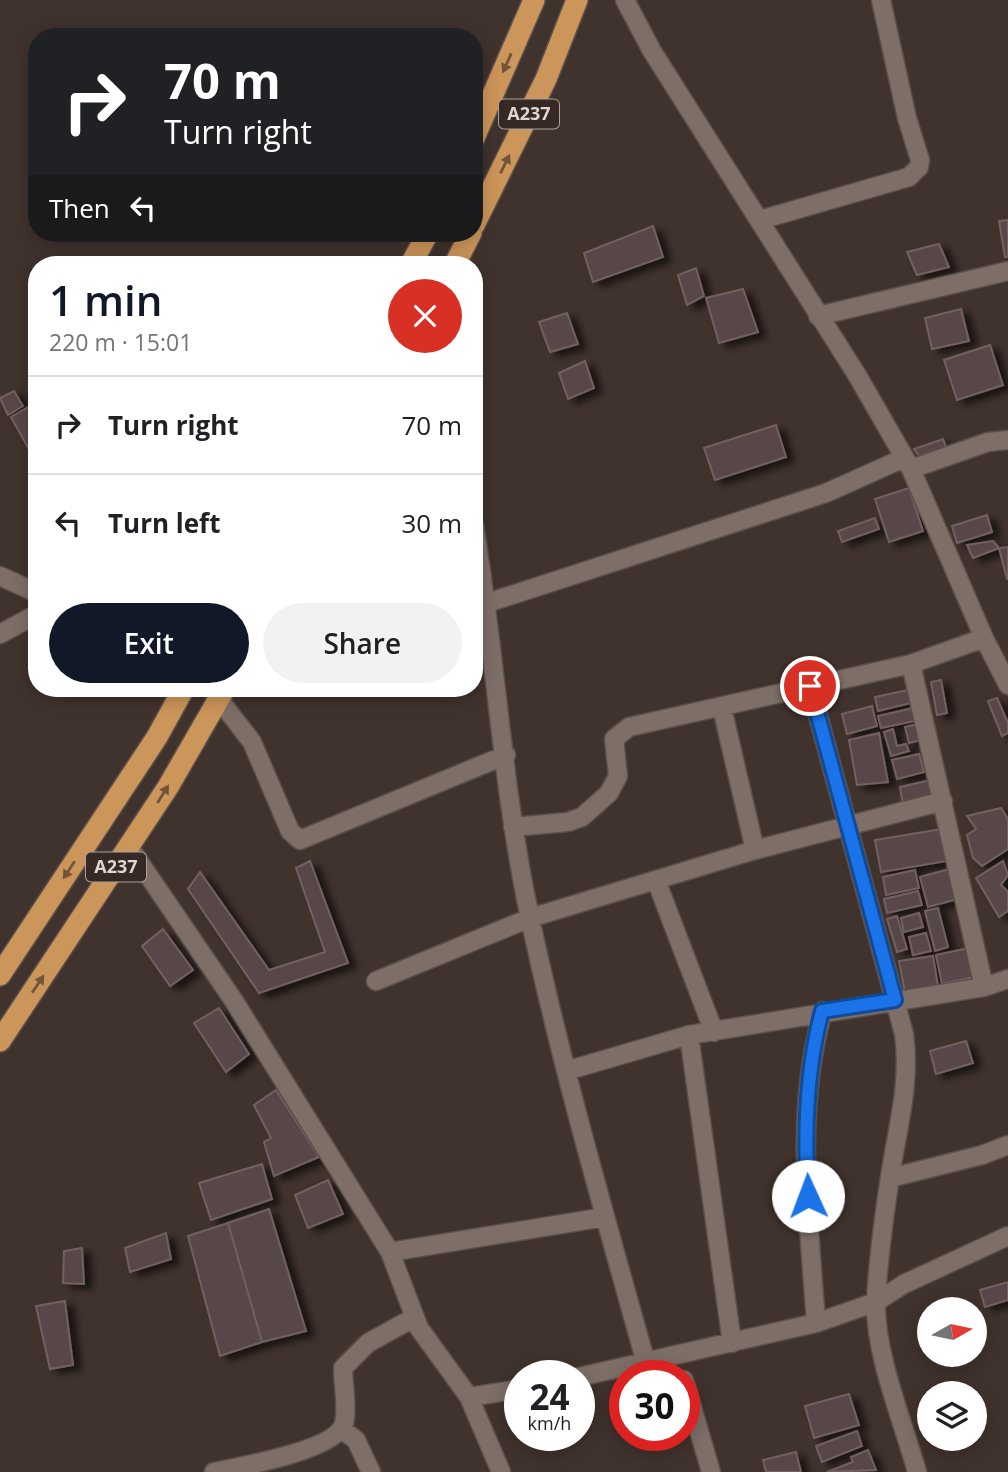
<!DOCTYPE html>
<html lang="en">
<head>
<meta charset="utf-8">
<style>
  body { margin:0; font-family:"Open Sans",sans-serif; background:#f2f2f2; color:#202124; height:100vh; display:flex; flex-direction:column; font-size:26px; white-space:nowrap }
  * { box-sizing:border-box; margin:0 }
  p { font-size:23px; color:#757577 }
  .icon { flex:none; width:38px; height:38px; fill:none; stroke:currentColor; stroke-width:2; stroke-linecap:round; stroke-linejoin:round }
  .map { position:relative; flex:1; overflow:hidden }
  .panel { position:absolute; left:28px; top:256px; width:455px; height:441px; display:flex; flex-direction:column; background:#fff; border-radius:28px; box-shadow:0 4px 18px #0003 }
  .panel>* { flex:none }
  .top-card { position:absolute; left:28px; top:28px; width:455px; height:214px; border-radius:28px; box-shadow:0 4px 18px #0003; background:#202124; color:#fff; overflow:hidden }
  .needle { width:46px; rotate:81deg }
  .fabs { position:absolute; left:917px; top:1297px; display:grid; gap:14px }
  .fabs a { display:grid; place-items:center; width:70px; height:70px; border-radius:50%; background:#fff; box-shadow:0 4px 18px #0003; font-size:35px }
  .speed { position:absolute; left:504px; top:1360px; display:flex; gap:14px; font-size:35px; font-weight:700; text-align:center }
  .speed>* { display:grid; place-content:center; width:91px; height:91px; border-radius:50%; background:#fff; box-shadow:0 4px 18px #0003; line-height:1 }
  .speed small { font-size:18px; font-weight:400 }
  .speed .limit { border:10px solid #d22; background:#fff; color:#111 }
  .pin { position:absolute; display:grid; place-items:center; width:60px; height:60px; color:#fff; margin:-30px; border:4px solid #fff; border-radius:50%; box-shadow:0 2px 7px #0007 }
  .me { position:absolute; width:77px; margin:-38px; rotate:358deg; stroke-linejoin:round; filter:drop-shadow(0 0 5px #0008) }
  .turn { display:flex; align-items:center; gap:24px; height:147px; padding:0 21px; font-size:32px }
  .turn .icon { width:91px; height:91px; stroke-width:2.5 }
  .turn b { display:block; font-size:49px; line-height:60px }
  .then { display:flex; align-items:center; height:66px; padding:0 21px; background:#0003; gap:14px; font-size:26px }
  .round { display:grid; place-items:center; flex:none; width:74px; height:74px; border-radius:37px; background:#f2f2f2 }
  .head { display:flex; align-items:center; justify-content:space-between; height:119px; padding:0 21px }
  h1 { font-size:42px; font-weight:600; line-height:52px; color:#111827 }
  .action { display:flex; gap:14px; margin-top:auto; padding:14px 21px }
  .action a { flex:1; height:80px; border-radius:42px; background:#111827; color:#fff; font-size:28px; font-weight:600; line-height:80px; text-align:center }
  .action a+a { background:#f2f2f2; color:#202124 }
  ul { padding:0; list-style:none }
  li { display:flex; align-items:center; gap:21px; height:98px; padding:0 21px; border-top:2px solid #e0e0e0 }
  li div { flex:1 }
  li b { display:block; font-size:26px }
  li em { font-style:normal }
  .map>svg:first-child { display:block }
</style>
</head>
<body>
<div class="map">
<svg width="1008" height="1472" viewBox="0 0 1008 1472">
  <defs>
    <filter id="shadow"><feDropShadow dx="8" dy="4.5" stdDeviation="3.5" flood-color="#0009"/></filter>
  </defs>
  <rect width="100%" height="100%" fill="#40322d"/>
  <path fill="#584748" stroke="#726161" stroke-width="2" filter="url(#shadow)" d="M 1008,220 L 1008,257 L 1005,257 L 999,221 Z
    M 653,226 L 663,257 L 593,282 L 584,253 Z
    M 939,244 L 949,267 L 917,275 L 907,252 Z
    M 696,268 L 704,296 L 687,305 L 678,275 Z
    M 743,289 L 758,332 L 719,343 L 706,298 Z
    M 961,309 L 969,341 L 932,349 L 925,318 Z
    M 567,313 L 578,344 L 550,352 L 539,322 Z
    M 990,345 L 1003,385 L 957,400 L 944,360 Z
    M 585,361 L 594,388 L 568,399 L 559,373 Z
    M 14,391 L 23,406 L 8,415 L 0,398 Z
    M 37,402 L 37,461 L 36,462 L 11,417 Z
    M 776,425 L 786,457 L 715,480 L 704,448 Z
    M 943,439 L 947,450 L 922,460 L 914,449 Z
    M 909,488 L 923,531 L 889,542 L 875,499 Z
    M 987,515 L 992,532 L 957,543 L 952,526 Z
    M 875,518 L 879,529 L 842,542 L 838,531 Z
    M 993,541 L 999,548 L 973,558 L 967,545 Z
    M 1008,547 L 1008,579 L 1007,579 L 999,548 Z
    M 941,680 L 947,713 L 937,715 L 931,682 Z
    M 908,690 L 911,703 L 878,711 L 875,697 Z
    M 997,698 L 1008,723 L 1008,733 L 1002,736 L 988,701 Z
    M 872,706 L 877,726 L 847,734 L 842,714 Z
    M 913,708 L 915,721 L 881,728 L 878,716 Z
    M 917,724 L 921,740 L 909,743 L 905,727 Z
    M 893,729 L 897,746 L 906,744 L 909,751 L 891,756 L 884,732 Z
    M 879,733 L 888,782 L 857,785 L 849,740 Z
    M 919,754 L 924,772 L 897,779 L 892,760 Z
    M 931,780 L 936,799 L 903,806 L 900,787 Z
    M 1001,808 L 1008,819 L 1008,849 L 982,866 L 973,858 L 967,835 L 976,829 L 967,816 Z
    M 942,829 L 947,861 L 881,872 L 875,840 Z
    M 310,861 L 348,963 L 259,993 L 188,889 L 200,872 L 269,970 L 325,952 L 296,868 Z
    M 1003,861 L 1008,875 L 1001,885 L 1008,892 L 1008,911 L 999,917 L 976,878 Z
    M 950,869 L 958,899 L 928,907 L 920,877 Z
    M 915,870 L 919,888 L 886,895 L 883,877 Z
    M 918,891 L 922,905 L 887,913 L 884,899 Z
    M 938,908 L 948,947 L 935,951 L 925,911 Z
    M 919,913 L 923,927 L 904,932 L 901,918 Z
    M 897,916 L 907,949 L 897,952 L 887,919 Z
    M 163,929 L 193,970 L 170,986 L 142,946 Z
    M 926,933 L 931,951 L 913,955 L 909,937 Z
    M 969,948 L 974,977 L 942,984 L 936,955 Z
    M 933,956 L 938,986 L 905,993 L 899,961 Z
    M 219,1008 L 249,1054 L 226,1072 L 194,1023 Z
    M 966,1041 L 973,1063 L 936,1074 L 930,1051 Z
    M 276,1090 L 319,1157 L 274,1176 L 264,1142 L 271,1138 L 254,1105 Z
    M 262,1164 L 272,1199 L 211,1220 L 199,1183 Z
    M 328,1180 L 343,1214 L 308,1228 L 295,1195 Z
    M 269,1209 L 306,1331 L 262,1342 L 228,1223 Z
    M 228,1223 L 262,1342 L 220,1356 L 188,1236 Z
    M 166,1233 L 171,1259 L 130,1272 L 125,1248 Z
    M 82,1248 L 84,1284 L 63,1283 L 64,1251 Z
    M 1008,1282 L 1008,1300 L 985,1307 L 980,1290 Z
    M 65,1301 L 73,1365 L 50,1369 L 36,1306 Z
    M 849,1394 L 859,1425 L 814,1438 L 805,1406 Z
    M 857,1431 L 862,1446 L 822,1462 L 816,1446 Z
    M 868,1450 L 876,1470 L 827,1472 L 853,1462 L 851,1457 Z
    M 796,1452 L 801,1472 L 766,1472 L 763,1460 Z"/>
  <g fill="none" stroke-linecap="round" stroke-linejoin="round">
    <defs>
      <path id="street" d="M 625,0 L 652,51 L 857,375 L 911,469 L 984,638 L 1008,685
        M 760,220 L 909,177 L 919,167 L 920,160 L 907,118 L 881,0
        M 818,316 L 1008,271
        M 911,469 L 988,442 L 1008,440
        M 474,525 C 496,656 502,789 530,918 C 562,1068 605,1216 646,1363
        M 0,576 L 37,593
        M 487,603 L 826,493 L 904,458
        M 0,634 L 37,614
        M 911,664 L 984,987
        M 810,686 L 904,1034 C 911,1083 897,1129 890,1177 C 884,1217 878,1260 876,1300 C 874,1353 903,1421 917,1472
        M 218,698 L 252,742 L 290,831 L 300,840 L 506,755
        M 722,708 L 755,850
        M 513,827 L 568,822 L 582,817 L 609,793 L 618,776 L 614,739 L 629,727 L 911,664 L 984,638
        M 129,847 L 234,1001 L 390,1252 L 419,1328 L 469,1397 L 501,1472
        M 656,880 L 714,1032
        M 376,981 L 530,918 L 755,850 L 943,801
        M 689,1035 L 732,1343
        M 566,1071 L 689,1035 L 984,987 L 1008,979
        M 890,1178 L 982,1155 L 1008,1145
        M 390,1252 L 605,1217
        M 816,1323 C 809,1220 794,1111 823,1011
        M 579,1377 L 816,1323 L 876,1302 L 904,1284 L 1008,1236
        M 684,1380 L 711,1472
        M 469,1397 L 520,1389
        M 341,1429 L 356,1440 L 371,1472
        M 214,1472 C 239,1467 337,1450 344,1423 C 348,1407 343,1385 343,1368 L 368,1343 L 415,1317"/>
      <path id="highway" d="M 474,138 L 534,0
        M 474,225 L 546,79 L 577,0
        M 411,264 L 428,233
        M 455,264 L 471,233
        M 0,975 L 157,737 L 184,688
        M 0,1041 L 168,787 L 225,688"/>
    </defs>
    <use href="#street" stroke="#5b4f4a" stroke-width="21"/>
    <use href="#highway" stroke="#5b4f4a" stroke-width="24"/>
    <use href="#street" stroke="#7e6e68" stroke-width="18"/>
    <use href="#highway" stroke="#cc9559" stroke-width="21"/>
  </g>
  <defs><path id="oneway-solid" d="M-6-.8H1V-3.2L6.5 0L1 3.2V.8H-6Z" transform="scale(1.75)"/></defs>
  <g fill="#725439">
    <use href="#oneway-solid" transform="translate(507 63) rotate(114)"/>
    <use href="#oneway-solid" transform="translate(505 164) rotate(-64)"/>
    <use href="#oneway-solid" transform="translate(163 794) rotate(-58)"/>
    <use href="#oneway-solid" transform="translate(69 870) rotate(123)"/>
    <use href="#oneway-solid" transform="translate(38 984) rotate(-56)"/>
  </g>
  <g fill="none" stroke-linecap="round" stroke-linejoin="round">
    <defs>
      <path id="route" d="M 808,1196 C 804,1134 806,1071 822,1011 L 895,1000 L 810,686"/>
    </defs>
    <use href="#route" stroke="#114b97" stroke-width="18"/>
    <use href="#route" stroke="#1a73e8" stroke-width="12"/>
  </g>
  <g text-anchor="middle" stroke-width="5" stroke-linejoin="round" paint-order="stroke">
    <g fill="#362823" stroke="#aca29e" stroke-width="2">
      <rect x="499" y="99.5" width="60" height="29" rx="5"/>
      <rect x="86" y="852.5" width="60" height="29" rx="5"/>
    </g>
    <g font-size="18" font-weight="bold" fill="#dfd6d3">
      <text x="529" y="120">A237</text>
      <text x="116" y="873">A237</text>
    </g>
  </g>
</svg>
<div class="fabs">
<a><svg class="needle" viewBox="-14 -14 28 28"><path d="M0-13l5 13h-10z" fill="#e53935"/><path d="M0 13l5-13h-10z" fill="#757577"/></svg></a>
<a><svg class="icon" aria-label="layers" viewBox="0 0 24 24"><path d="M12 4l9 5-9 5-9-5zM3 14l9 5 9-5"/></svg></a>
</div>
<div class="speed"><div>24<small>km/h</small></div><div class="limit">30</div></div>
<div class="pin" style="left:810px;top:686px;background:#d93025"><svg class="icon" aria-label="arrive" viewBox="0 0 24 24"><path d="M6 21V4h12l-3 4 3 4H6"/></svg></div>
<svg class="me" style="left:808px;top:1196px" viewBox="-20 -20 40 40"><circle r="19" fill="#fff"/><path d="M0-13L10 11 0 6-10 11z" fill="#1a73e8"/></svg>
<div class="top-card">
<div class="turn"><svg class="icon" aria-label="right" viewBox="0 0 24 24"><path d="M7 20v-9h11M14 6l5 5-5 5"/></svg><div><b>70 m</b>Turn right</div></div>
<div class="then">Then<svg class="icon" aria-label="left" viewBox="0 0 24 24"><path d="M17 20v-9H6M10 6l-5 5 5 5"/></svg></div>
</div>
<section class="panel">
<div class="head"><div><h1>1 min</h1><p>220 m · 15:01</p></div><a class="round" style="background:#d93025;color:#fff"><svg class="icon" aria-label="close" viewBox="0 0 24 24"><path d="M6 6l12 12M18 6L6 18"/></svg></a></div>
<ul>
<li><svg class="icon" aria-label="right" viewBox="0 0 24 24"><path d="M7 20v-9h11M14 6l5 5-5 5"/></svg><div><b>Turn right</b></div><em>70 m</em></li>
<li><svg class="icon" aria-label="left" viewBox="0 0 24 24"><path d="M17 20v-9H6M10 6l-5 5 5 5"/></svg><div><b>Turn left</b></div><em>30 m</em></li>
</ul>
<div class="action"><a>Exit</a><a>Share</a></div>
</section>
</div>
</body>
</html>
